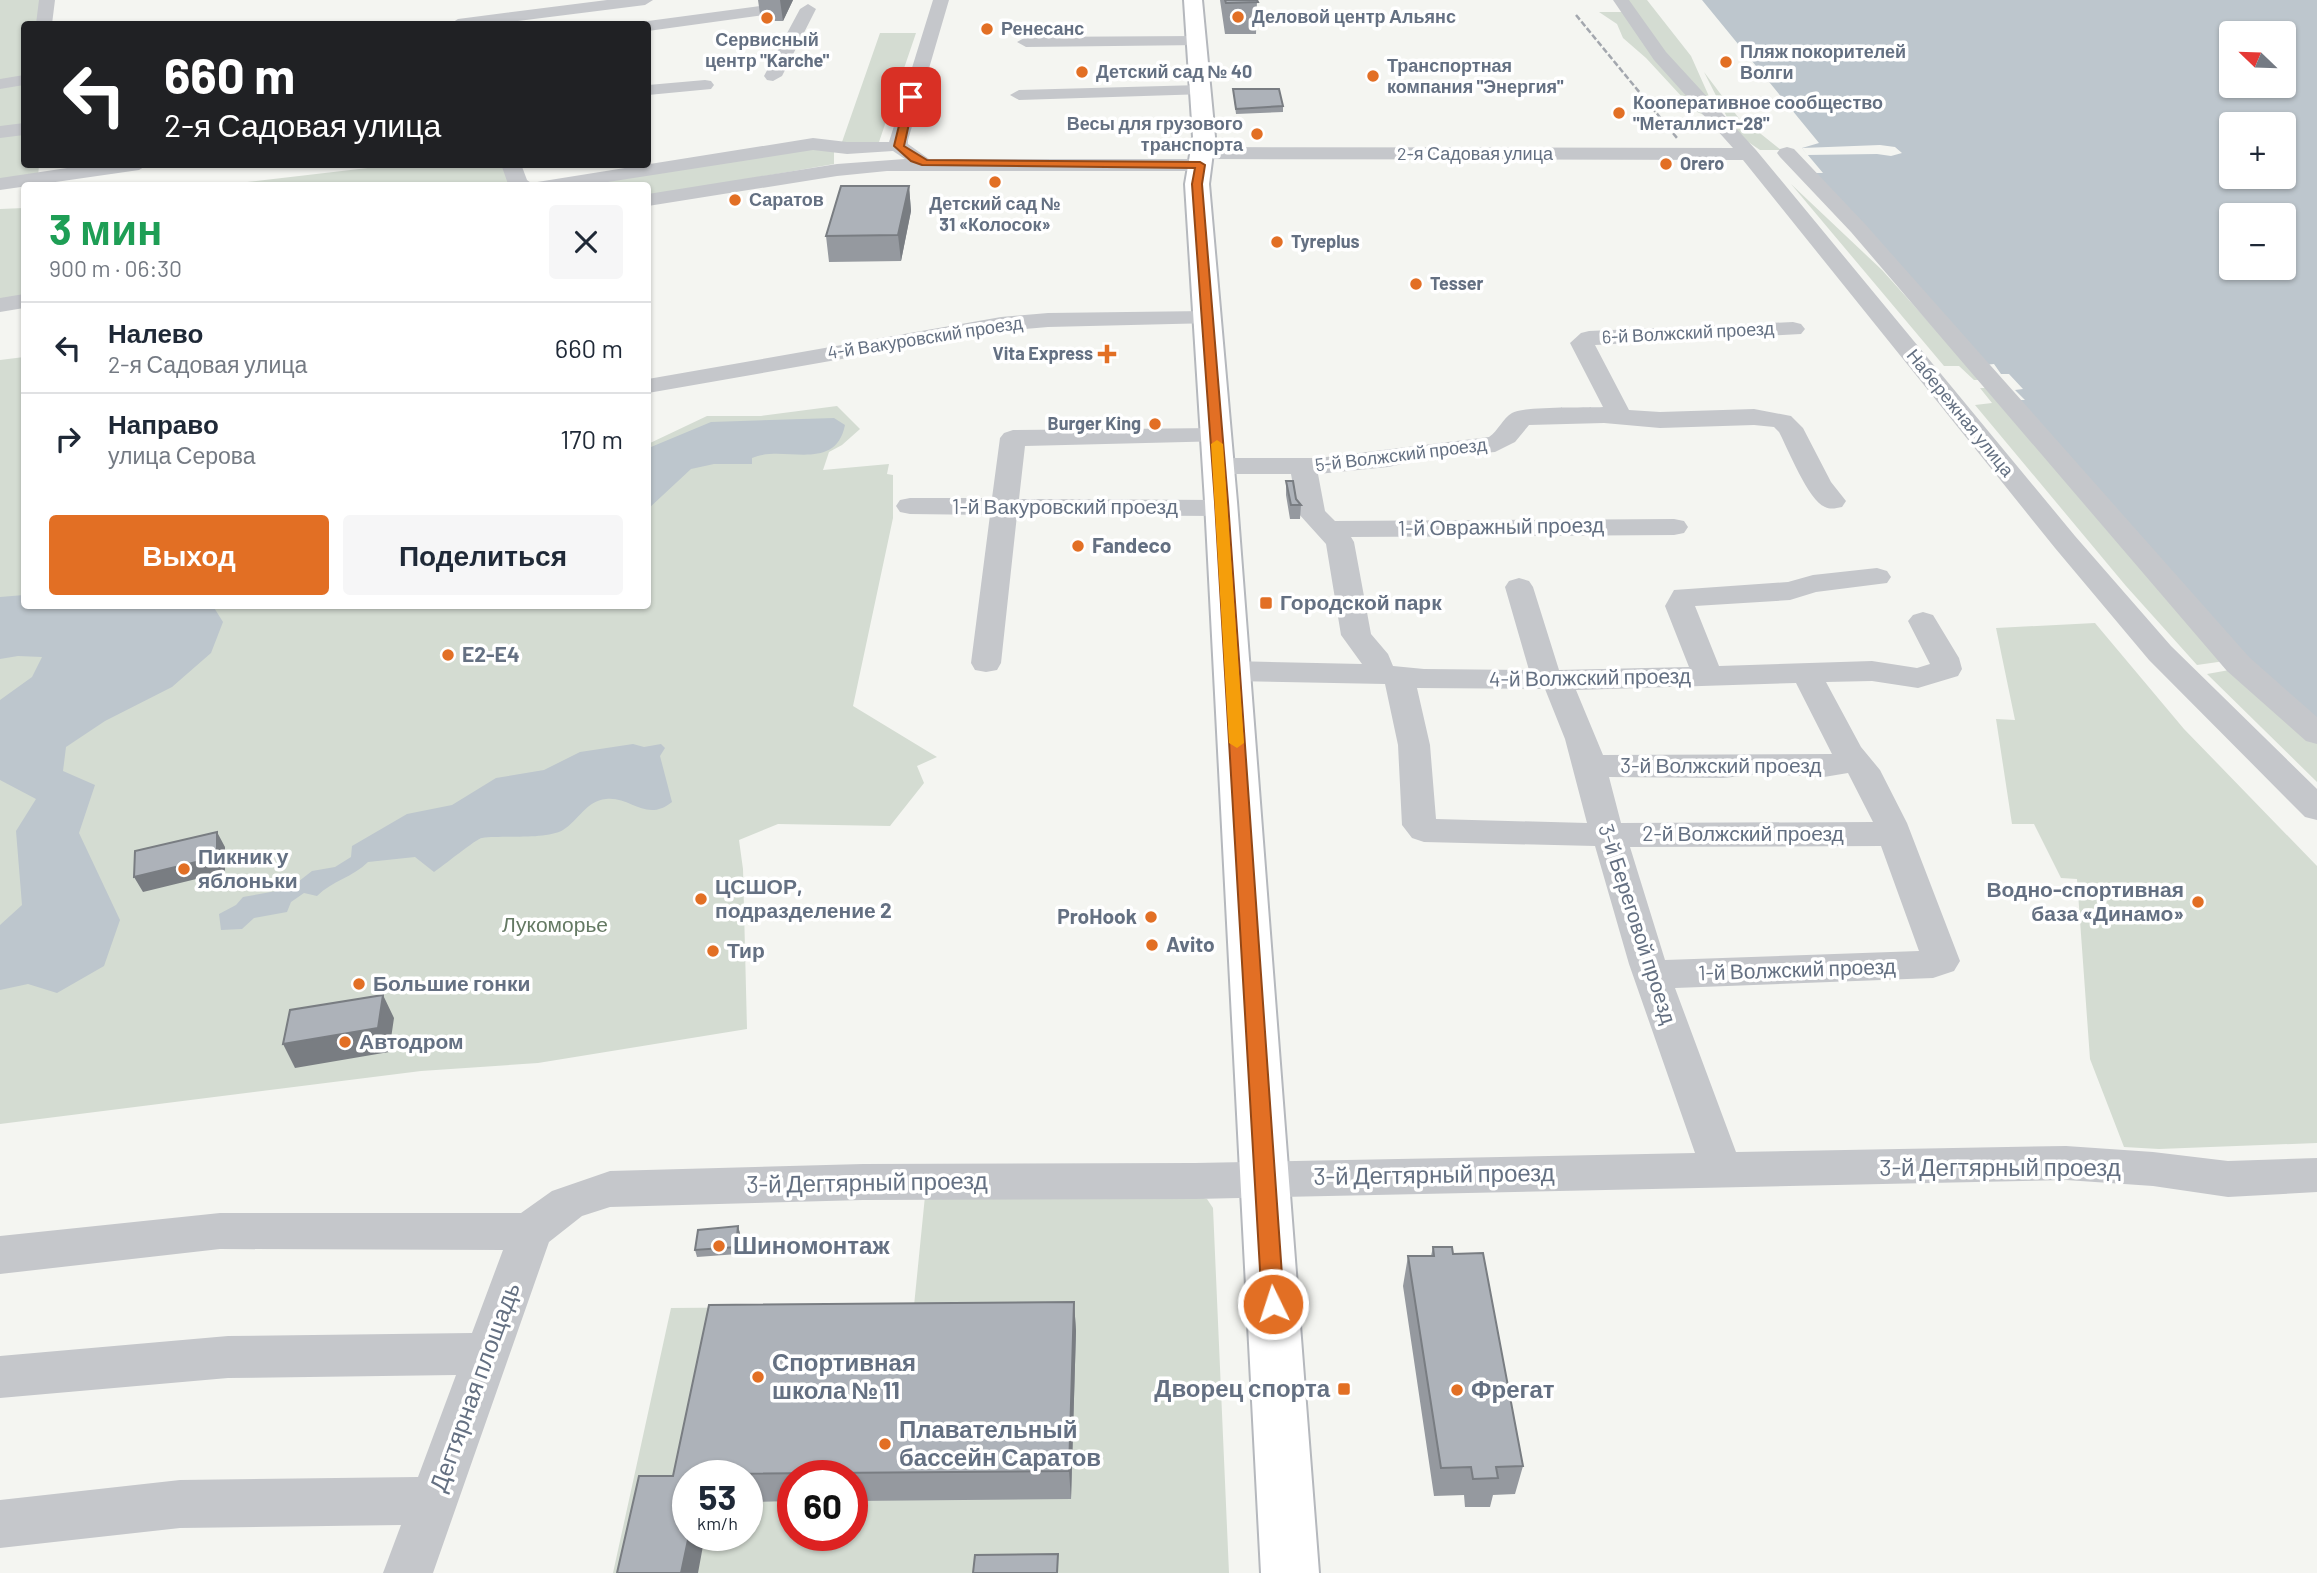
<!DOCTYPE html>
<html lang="ru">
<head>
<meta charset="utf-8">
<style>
  body { margin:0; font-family:Barlow,sans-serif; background:#f6f6f7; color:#1f2937; height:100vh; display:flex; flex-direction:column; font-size:26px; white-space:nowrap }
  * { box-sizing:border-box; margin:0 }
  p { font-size:23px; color:#747a83 }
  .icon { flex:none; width:38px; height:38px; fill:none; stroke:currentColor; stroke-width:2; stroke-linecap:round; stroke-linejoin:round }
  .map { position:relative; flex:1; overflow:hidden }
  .details { position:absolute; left:21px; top:182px; width:630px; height:427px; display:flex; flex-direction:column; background:#fff; border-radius:7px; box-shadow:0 2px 5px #0004 }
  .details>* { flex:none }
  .banner { position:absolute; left:21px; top:21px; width:630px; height:147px; border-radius:7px; box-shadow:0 2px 5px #0004; background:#202124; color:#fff; overflow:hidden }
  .needle { width:46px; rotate:293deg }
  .buttons { position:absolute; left:2219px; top:21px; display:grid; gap:14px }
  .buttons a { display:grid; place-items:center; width:77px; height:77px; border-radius:7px; background:#fff; box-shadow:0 2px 5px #0004; font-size:35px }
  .speed { position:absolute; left:672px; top:1460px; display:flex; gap:14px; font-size:35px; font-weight:700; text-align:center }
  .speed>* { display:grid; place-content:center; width:91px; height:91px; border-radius:50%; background:#fff; box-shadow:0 2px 5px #0004; line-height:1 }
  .speed small { font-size:18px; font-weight:400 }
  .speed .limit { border:10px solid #d22; background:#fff; color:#111 }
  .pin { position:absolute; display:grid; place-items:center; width:60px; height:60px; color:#fff; margin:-30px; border-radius:14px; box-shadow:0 4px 10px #0006 }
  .me { position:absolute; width:77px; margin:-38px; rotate:356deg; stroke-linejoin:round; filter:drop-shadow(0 0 5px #0008) }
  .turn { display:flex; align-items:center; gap:24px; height:147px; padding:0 28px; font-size:32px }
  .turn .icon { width:91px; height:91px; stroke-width:2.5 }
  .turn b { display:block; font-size:49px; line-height:60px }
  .round { display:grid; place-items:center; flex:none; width:74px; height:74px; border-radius:7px; background:#f6f6f7 }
  .overview { display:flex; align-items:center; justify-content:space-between; height:119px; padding:0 28px }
  h1 { font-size:42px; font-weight:700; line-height:52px; color:#1e9e55 }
  .cta { display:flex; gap:14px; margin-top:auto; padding:14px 28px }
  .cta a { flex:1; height:80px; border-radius:7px; background:#e26f24; color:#fff; font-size:28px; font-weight:700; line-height:80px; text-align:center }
  .cta a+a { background:#f6f6f7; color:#1f2937 }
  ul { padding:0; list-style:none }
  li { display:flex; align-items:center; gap:21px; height:91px; padding:0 28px; border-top:2px solid #e0e1e3 }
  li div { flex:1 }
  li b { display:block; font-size:26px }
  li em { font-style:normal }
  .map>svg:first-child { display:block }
</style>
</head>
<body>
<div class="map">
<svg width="2317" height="1573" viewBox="0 0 2317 1573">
  <rect width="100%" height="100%" fill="#f4f5f1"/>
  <path fill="#d4dcd2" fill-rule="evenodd" d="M 0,0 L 41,0 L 38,24 L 24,24 L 24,77 L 0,81 Z
    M 1627,0 L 1647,0 L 1691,56 L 1720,121 L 1672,63 Z
    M 1599,12 L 1624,12 L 1706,116 L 1695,111 L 1646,58 L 1623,38 L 1617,24 Z
    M 880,33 L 916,33 L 879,142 L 842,142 Z
    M 1704,72 L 1744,125 L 1756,130 L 1781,150 L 1760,150 L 1735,133 Z
    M 24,84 L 24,164 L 39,165 L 38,177 L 0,183 L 0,87 Z
    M 815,146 L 834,146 L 834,164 L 648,196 L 648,186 L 558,186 Z
    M 402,164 L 504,165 L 512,185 L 212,186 Z
    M 1791,184 L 1882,270 L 1981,380 L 1974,380 L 1959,366 L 1944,366 Z
    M 24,208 L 24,297 L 0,301 L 0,209 Z
    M 24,357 L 24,606 L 648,606 L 648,444 L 707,416 L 761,416 L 837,406 L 860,429 L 842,445 L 829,452 L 823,470 L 889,464 L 887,474 L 893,475 L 893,518 L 853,706 L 937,757 L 917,766 L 924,783 L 890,826 L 778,824 L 739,840 L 743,869 L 747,1029 L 538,1063 L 421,1071 L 0,1124 L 0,360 Z
    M 1980,388 L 1987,388 L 2225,661 L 2197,665 L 2126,586 L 1975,405 L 1992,403 Z
    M 2095,623 L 2184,729 L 2317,866 L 2317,1143 L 2159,1149 L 2124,1147 L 2090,1059 L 2077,879 L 2061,878 L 2034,824 L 2012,824 L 1996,719 L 2015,720 L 1996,628 Z
    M 2235,669 L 2317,743 L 2317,782 L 2207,674 Z
    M 925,1196 L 1197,1196 L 1207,1199 L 1213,1208 L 1229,1573 L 613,1573 L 671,1308 L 914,1306 ZM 688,1475 L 747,1475 L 747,1535 L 688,1535 ZM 793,1475 L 852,1475 L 852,1535 L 793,1535 Z"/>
  <path fill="#bdc6cd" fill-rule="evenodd" d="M 1702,0 L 2317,0 L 2317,719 L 2244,654 L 2016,400 L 2025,400 L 2015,390 L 2023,389 L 2009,374 L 2001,374 L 1994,364 L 1984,365 L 1815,173 L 1823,173 L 1802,148 L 1819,143 ZM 2231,33 L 2284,33 L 2284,86 L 2231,86 ZM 2231,124 L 2284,124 L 2284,177 L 2231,177 ZM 2231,215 L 2284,215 L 2284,268 L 2231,268 Z
    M 834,418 L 845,425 C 835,474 783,444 752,458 L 752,464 L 714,464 L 691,469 L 648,509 L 648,450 L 651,447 L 711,422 Z
    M 24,595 L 24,606 L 213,606 L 223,622 L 211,653 L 172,687 L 105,721 L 66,747 L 63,771 L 95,785 L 79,833 L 120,920 L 104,966 L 57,993 L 28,984 L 0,990 L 0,925 L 22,905 L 16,831 L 36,799 L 0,780 L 0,700 L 32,677 L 42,657 L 18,656 L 0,659 L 0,597 Z
    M 633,744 L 644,747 L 661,744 L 665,748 L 660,756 L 672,802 C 646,823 631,796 606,799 C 586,801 579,820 563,830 C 546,840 502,835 482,838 C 477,838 442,867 434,872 L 415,857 L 368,862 C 353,877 332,881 317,896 L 304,893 L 291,902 L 287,912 L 254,918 L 242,929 L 221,930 L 219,914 L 236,905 L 243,897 L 282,890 L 294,885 L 312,871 L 335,867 L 351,857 L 352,846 L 407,814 L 452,805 L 496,778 L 544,770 L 580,752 Z"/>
  <path fill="#f4f5f1" d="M 1880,145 L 1895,147 L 1902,153 L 1891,156 L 1877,154 L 1807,155 L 1802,148 Z"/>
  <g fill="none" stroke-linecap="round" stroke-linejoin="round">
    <defs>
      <path id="major" d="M 1184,0 L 1202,0 L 1215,137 L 1209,184 L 1237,502 L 1319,1573 L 1261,1573 L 1205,502 L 1185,184 L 1193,137 Z"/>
    </defs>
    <use href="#major" stroke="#b5b8bd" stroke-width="4"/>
    <path fill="#c5c7cb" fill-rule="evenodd" d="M 39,0 L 55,0 L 52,24 L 36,24 Z
      M 607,0 L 653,0 L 645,5 L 493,24 L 450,24 L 458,19 Z
      M 772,0 L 789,0 L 778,12 L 772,14 L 648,31 L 648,24 L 641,24 L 648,21 L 767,5 Z
      M 933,0 L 949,0 L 908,140 L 908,144 L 929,159 L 1200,159 L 1207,161 L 1210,165 L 1207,169 L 1200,171 L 887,171 L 837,176 L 648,206 L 648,194 L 837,164 L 905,159 L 893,151 L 847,154 L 813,150 L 582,186 L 508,184 L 501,164 L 521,164 L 527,180 L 531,183 L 813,138 L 847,142 L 889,142 Z
      M 1613,0 L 1629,0 L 1666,52 L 1756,150 L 2075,536 L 2171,646 L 2317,789 L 2317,820 L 2305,817 L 2149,660 L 2055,548 L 1743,160 L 1202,159 L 1192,153 L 1202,147 L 1733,148 L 1654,60 Z
      M 808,4 L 816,9 L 782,76 L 773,81 L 767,80 L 764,76 L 800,9 Z
      M 1196,36 L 1205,41 L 1202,45 L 1026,47 L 1017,42 L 1026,37 Z
      M 24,75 L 24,85 L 0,89 L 0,79 Z
      M 705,80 L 711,81 L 714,85 L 711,89 L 648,95 L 648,85 Z
      M 1200,85 L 1209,90 L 1206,94 L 1019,100 L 1010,95 L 1019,90 Z
      M 24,123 L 24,135 L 0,138 L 0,126 Z
      M 1787,147 L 1794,149 L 1865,224 L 2249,657 L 2317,717 L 2317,744 L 2306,741 L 2227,671 L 1851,232 L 1780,157 L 1777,153 L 1780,149 Z
      M 94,164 L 149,164 L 139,170 L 0,190 L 0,178 Z
      M 24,294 L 24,308 L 0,312 L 0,298 Z
      M 1206,311 L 1214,313 L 1218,318 L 1214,323 L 1048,327 L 1001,331 L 648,393 L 648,379 L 1001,317 L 1048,313 Z
      M 1793,322 L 1801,324 L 1805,329 L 1801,334 L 1595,345 L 1629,410 L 1660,412 L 1754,409 L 1791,416 L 1803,428 L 1831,482 L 1846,501 L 1842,507 C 1836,508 1831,510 1825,507 C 1808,500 1788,449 1779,432 L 1774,427 L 1754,425 L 1660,428 L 1604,423 L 1529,425 L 1515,442 L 1495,452 L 1437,457 L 1388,467 L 1318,474 L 1325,511 L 1335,521 L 1674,519 L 1684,521 L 1688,527 L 1684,533 L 1674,535 L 1351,537 L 1354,542 L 1371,634 L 1388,654 L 1393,666 L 1424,669 L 1529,670 L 1505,587 L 1509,581 L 1519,578 L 1529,581 L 1533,587 L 1559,670 L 1689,667 L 1665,606 L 1674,590 L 1788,582 L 1813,575 L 1877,568 L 1887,571 L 1891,577 L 1887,583 L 1816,592 L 1790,600 L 1695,606 L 1719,666 L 1872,661 L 1917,668 L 1930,664 L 1908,621 L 1913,615 L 1923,612 L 1933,615 L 1959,658 L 1962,669 L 1958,676 L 1918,688 L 1872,681 L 1826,682 L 1861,747 L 1880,770 L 1907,823 L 1960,961 L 1954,971 L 1933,978 L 1675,988 L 1736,1152 L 2066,1146 L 2153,1152 L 2228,1161 L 2317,1158 L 2317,1192 L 2228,1197 L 2153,1186 L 2066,1180 L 1195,1199 L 863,1200 L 610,1207 L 582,1216 L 549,1242 L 433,1573 L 383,1573 L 401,1525 L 180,1528 L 0,1548 L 0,1500 L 180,1480 L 418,1477 L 456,1375 L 228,1378 L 0,1398 L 0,1356 L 228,1336 L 472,1333 L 503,1250 L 220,1249 L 0,1274 L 0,1236 L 220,1213 L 521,1213 L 552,1191 L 610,1171 L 863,1164 L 1195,1163 L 1695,1153 L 1629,964 L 1595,846 L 1424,842 L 1412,838 L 1402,825 L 1398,745 L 1385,684 L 1232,681 L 1221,678 L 1217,671 L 1221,664 L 1232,661 L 1362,664 L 1341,635 L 1326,544 L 1298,513 L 1291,474 L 1218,474 L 1209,472 L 1205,466 L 1209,460 L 1218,458 L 1318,458 L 1489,437 C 1498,431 1503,418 1512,413 C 1523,406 1586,408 1603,407 L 1570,343 L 1581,333 L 1589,331 ZM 1796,683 L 1832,754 L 1603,755 L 1576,690 ZM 1417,688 L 1545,689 L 1565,739 L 1587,823 L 1436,819 L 1430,745 ZM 1848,773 L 1873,822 L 1621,823 L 1609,777 L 1723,778 L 1762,774 L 1824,777 ZM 1881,846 L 1919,951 L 1665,960 L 1630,847 Z
      M 1217,428 L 1226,431 L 1230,436 L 1226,441 L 1025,446 L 1019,499 L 1221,500 L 1231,502 L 1235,508 L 1231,514 L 1221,516 L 1017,515 L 1001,663 L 997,670 L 986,672 L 975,670 L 971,663 L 990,515 L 910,514 L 900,512 L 896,506 L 900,500 L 910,498 L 992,498 L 1000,438 L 1004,433 L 1013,430 Z"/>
    <use href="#major" fill="#fff" fill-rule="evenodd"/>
    <path stroke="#a3a7ae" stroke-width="2.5" stroke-dasharray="6 2.5" stroke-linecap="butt" d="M 1576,15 L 1677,138"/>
  </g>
  <path fill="#95999f" d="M 758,0 L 793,0 L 783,21 L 761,21 Z
    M 1220,0 L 1257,0 L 1256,34 L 1225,34 Z
    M 1233,89 L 1283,106 L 1283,112 L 1236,114 Z
    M 909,186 L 911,211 L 901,261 L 829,262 L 826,236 Z
    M 1286,481 L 1296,499 L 1301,505 L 1300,519 L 1290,519 L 1286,495 Z
    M 738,1226 L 740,1234 L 738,1254 L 697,1257 L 695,1250 Z
    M 1433,1247 L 1453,1254 L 1523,1466 L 1515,1494 L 1493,1495 L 1490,1507 L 1465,1507 L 1464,1495 L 1434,1496 L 1403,1286 L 1408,1256 L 1431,1256 Z
    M 1074,1302 L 1076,1331 L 1071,1499 L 852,1501 L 852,1475 L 793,1475 L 793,1501 L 747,1502 L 747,1475 L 673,1476 Z"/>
  <path fill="#797d82" d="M 780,0 L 793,0 L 783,21 Z
    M 909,186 L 911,211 L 901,261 L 898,235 Z
    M 217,832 L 225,847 L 225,872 L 143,892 L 134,877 Z
    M 383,995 L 394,1018 L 389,1052 L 295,1068 L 283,1044 Z
    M 738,1226 L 740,1234 L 738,1254 L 736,1247 Z
    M 1074,1302 L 1076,1331 L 1071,1499 L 1069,1471 Z
    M 689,1535 L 705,1535 L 698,1573 L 681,1573 Z"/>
  <path fill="#adb2b9" stroke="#797d82" stroke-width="2" d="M 1225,0 L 1257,0 L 1258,2 L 1226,3 Z
    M 1233,89 L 1279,89 L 1283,106 L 1236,109 Z
    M 841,186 L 909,186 L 898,235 L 826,236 Z
    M 1286,481 L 1293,481 L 1296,499 L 1301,505 L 1291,505 Z
    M 217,832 L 217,857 L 134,877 L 135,851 Z
    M 383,995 L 378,1028 L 283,1044 L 290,1010 Z
    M 738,1226 L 736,1247 L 695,1250 L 698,1230 Z
    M 1433,1247 L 1452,1247 L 1453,1254 L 1483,1253 L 1523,1466 L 1496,1467 L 1498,1478 L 1473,1479 L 1471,1467 L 1441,1468 L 1408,1256 L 1434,1256 Z
    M 1074,1302 L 1069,1471 L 701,1474 L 700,1475 L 688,1475 L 688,1535 L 689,1535 L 681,1573 L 617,1573 L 639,1476 L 673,1476 L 709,1305 Z
    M 1058,1554 L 1057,1573 L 973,1573 L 975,1555 Z"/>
  <path fill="#e26f24" stroke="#934817" stroke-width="2" d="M 911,95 L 915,97 L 904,146 L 927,160 L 1200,162 L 1205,165 L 1202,184 L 1228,502 L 1284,1304 L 1281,1311 L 1273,1313 L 1266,1311 L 1262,1304 L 1215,502 L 1192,184 L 1195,168 L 922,165 L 911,161 L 894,146 L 906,97 Z"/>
  <path fill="#f59e0b" d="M 1217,440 L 1223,444 L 1244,743 L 1237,748 L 1229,743 L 1211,444 Z"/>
  <g fill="#e26f24" stroke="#fff" stroke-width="2.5">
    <circle cx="1238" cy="17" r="7"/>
    <circle cx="767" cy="18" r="7"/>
    <circle cx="987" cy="29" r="7"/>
    <circle cx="1726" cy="62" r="7"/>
    <circle cx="1082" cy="72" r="7"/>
    <circle cx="1373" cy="76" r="7"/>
    <circle cx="1619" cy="113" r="7"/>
    <circle cx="1257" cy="134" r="7"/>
    <circle cx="1666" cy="164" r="7"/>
    <circle cx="995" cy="182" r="7"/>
    <circle cx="735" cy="200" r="7"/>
    <circle cx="1277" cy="242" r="7"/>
    <circle cx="1416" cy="284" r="7"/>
    <path d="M1103.5 343.5h7v7h7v7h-7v7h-7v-7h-7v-7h7z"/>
    <circle cx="1155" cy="424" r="7"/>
    <circle cx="1078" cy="546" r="7"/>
    <rect x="1259" y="596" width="14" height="14" rx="3.5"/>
    <circle cx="448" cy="655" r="7"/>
    <circle cx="184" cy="869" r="7"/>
    <circle cx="701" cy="899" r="7"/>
    <circle cx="2198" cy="902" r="7"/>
    <circle cx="1151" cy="917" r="7"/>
    <circle cx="1152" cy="945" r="7"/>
    <circle cx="713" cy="951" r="7"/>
    <circle cx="359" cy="984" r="7"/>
    <circle cx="345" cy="1042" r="7"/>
    <circle cx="719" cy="1246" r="7"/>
    <circle cx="758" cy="1377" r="7"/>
    <rect x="1337" y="1382" width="14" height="14" rx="3.5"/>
    <circle cx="1457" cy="1390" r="7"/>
    <circle cx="885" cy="1444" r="7"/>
  </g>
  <g text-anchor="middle" stroke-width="7" stroke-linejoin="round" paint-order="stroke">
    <g font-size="18" font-weight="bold" fill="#647082" stroke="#fff" text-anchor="start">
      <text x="1252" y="23">Деловой центр Альянс</text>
      <text x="1001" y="35">Ренесанс</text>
      <text x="767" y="46" text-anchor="middle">Сервисный<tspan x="767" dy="21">центр "Karche"</tspan></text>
      <text x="1740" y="58">Пляж покорителей<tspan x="1740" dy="21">Волги</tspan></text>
      <text x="1387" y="72">Транспортная<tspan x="1387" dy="21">компания "Энергия"</tspan></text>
      <text x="1096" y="78">Детский сад № 40</text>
      <text x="1633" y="109">Кооперативное сообщество<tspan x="1633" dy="21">"Металлист-28"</tspan></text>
      <text x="1243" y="130" text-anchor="end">Весы для грузового<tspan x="1243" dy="21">транспорта</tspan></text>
      <text x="1680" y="170">Orero</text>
      <text x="749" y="206">Саратов</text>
      <text x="995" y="210" text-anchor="middle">Детский сад №<tspan x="995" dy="21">31 «Колосок»</tspan></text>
      <text x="1291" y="248">Tyreplus</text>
      <text x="1430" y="290">Tesser</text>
      <text x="1093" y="360" text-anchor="end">Vita Express</text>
      <text x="1141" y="430" text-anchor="end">Burger King</text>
    </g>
    <g font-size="18" fill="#647082" stroke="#fff">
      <text x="1475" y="160">2-я Садовая улица</text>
      <text transform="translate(1688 333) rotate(-3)" y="6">6-й Волжский проезд</text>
      <text transform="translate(925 338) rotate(-9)" y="6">4-й Вакуровский проезд</text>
      <text transform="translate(1960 413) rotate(51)" y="6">Набережная улица</text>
      <text transform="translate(1401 455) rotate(-7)" y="6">5-й Волжский проезд</text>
    </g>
    <g font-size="21" fill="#647082" stroke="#fff">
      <text x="1065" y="514">1-й Вакуровский проезд</text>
      <text transform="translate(1501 527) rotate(-1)" y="7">1-й Овражный проезд</text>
      <text transform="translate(1590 678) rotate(-1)" y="7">4-й Волжский проезд</text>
      <text x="1721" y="773">3-й Волжский проезд</text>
      <text x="1743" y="841">2-й Волжский проезд</text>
      <text transform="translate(1637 924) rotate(72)" y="7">3-й Береговой проезд</text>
      <text transform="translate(1797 970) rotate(-2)" y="7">1-й Волжский проезд</text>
    </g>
    <g font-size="21" font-weight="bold" fill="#647082" stroke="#fff" text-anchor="start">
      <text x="1092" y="553">Fandeco</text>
      <text x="1280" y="610">Городской парк</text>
      <text x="462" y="662">E2-E4</text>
      <text x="198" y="864">Пикник у<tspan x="198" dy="24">яблоньки</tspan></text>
      <text x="715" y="894">ЦСШОР,<tspan x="715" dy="24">подразделение 2</tspan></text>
      <text x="2184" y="897" text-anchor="end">Водно-спортивная<tspan x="2184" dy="24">база «Динамо»</tspan></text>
      <text x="1137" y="924" text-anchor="end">ProHook</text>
      <text x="1166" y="952">Avito</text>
      <text x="727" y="958">Тир</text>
      <text x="373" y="991">Большие гонки</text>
      <text x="359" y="1049">Автодром</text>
    </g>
    <g font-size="21" fill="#647963" stroke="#fff">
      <text x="555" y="932">Лукоморье</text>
    </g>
    <g font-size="24" fill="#647082" stroke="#fff">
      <text x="2000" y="1176">3-й Дегтярный проезд</text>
      <text transform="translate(1434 1175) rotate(-1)" y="8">3-й Дегтярный проезд</text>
      <text transform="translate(867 1183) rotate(-1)" y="8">3-й Дегтярный проезд</text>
      <text transform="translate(475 1387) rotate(-70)" y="8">Дегтярная площадь</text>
    </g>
    <g font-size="24" font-weight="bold" fill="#647082" stroke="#fff" text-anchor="start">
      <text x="733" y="1254">Шиномонтаж</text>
      <text x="772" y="1371">Спортивная<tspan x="772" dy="28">школа № 11</tspan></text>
      <text x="1330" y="1397" text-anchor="end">Дворец спорта</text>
      <text x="1471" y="1398">Фрегат</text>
      <text x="899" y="1438">Плавательный<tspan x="899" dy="28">бассейн Саратов</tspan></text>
    </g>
  </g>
</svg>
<div class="buttons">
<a><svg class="needle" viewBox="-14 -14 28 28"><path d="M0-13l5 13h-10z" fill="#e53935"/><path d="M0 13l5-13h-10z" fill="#747a83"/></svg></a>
<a>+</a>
<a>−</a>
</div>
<div class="speed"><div>53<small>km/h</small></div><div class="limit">60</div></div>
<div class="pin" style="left:911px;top:97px;background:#d93025"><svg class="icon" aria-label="arrive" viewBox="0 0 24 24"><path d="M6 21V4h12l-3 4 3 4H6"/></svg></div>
<svg class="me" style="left:1273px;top:1304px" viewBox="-20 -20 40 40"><circle r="17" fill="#e26f24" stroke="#fff" stroke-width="3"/><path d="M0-11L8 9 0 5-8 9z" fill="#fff"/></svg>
<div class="banner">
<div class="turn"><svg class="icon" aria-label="left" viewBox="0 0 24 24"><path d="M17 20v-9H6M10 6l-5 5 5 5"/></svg><div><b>660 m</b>2-я Садовая улица</div></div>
</div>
<section class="details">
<div class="overview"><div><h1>3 мин</h1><p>900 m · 06:30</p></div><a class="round"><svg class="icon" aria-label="close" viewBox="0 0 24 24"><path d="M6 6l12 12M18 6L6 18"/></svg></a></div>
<ul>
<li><svg class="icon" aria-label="left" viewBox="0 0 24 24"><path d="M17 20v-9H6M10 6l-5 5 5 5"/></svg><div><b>Налево</b><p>2-я Садовая улица</p></div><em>660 m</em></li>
<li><svg class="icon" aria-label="right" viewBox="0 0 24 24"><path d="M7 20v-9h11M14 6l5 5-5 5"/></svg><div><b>Направо</b><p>улица Серова</p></div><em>170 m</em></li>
</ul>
<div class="cta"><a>Выход</a><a>Поделиться</a></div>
</section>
</div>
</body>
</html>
